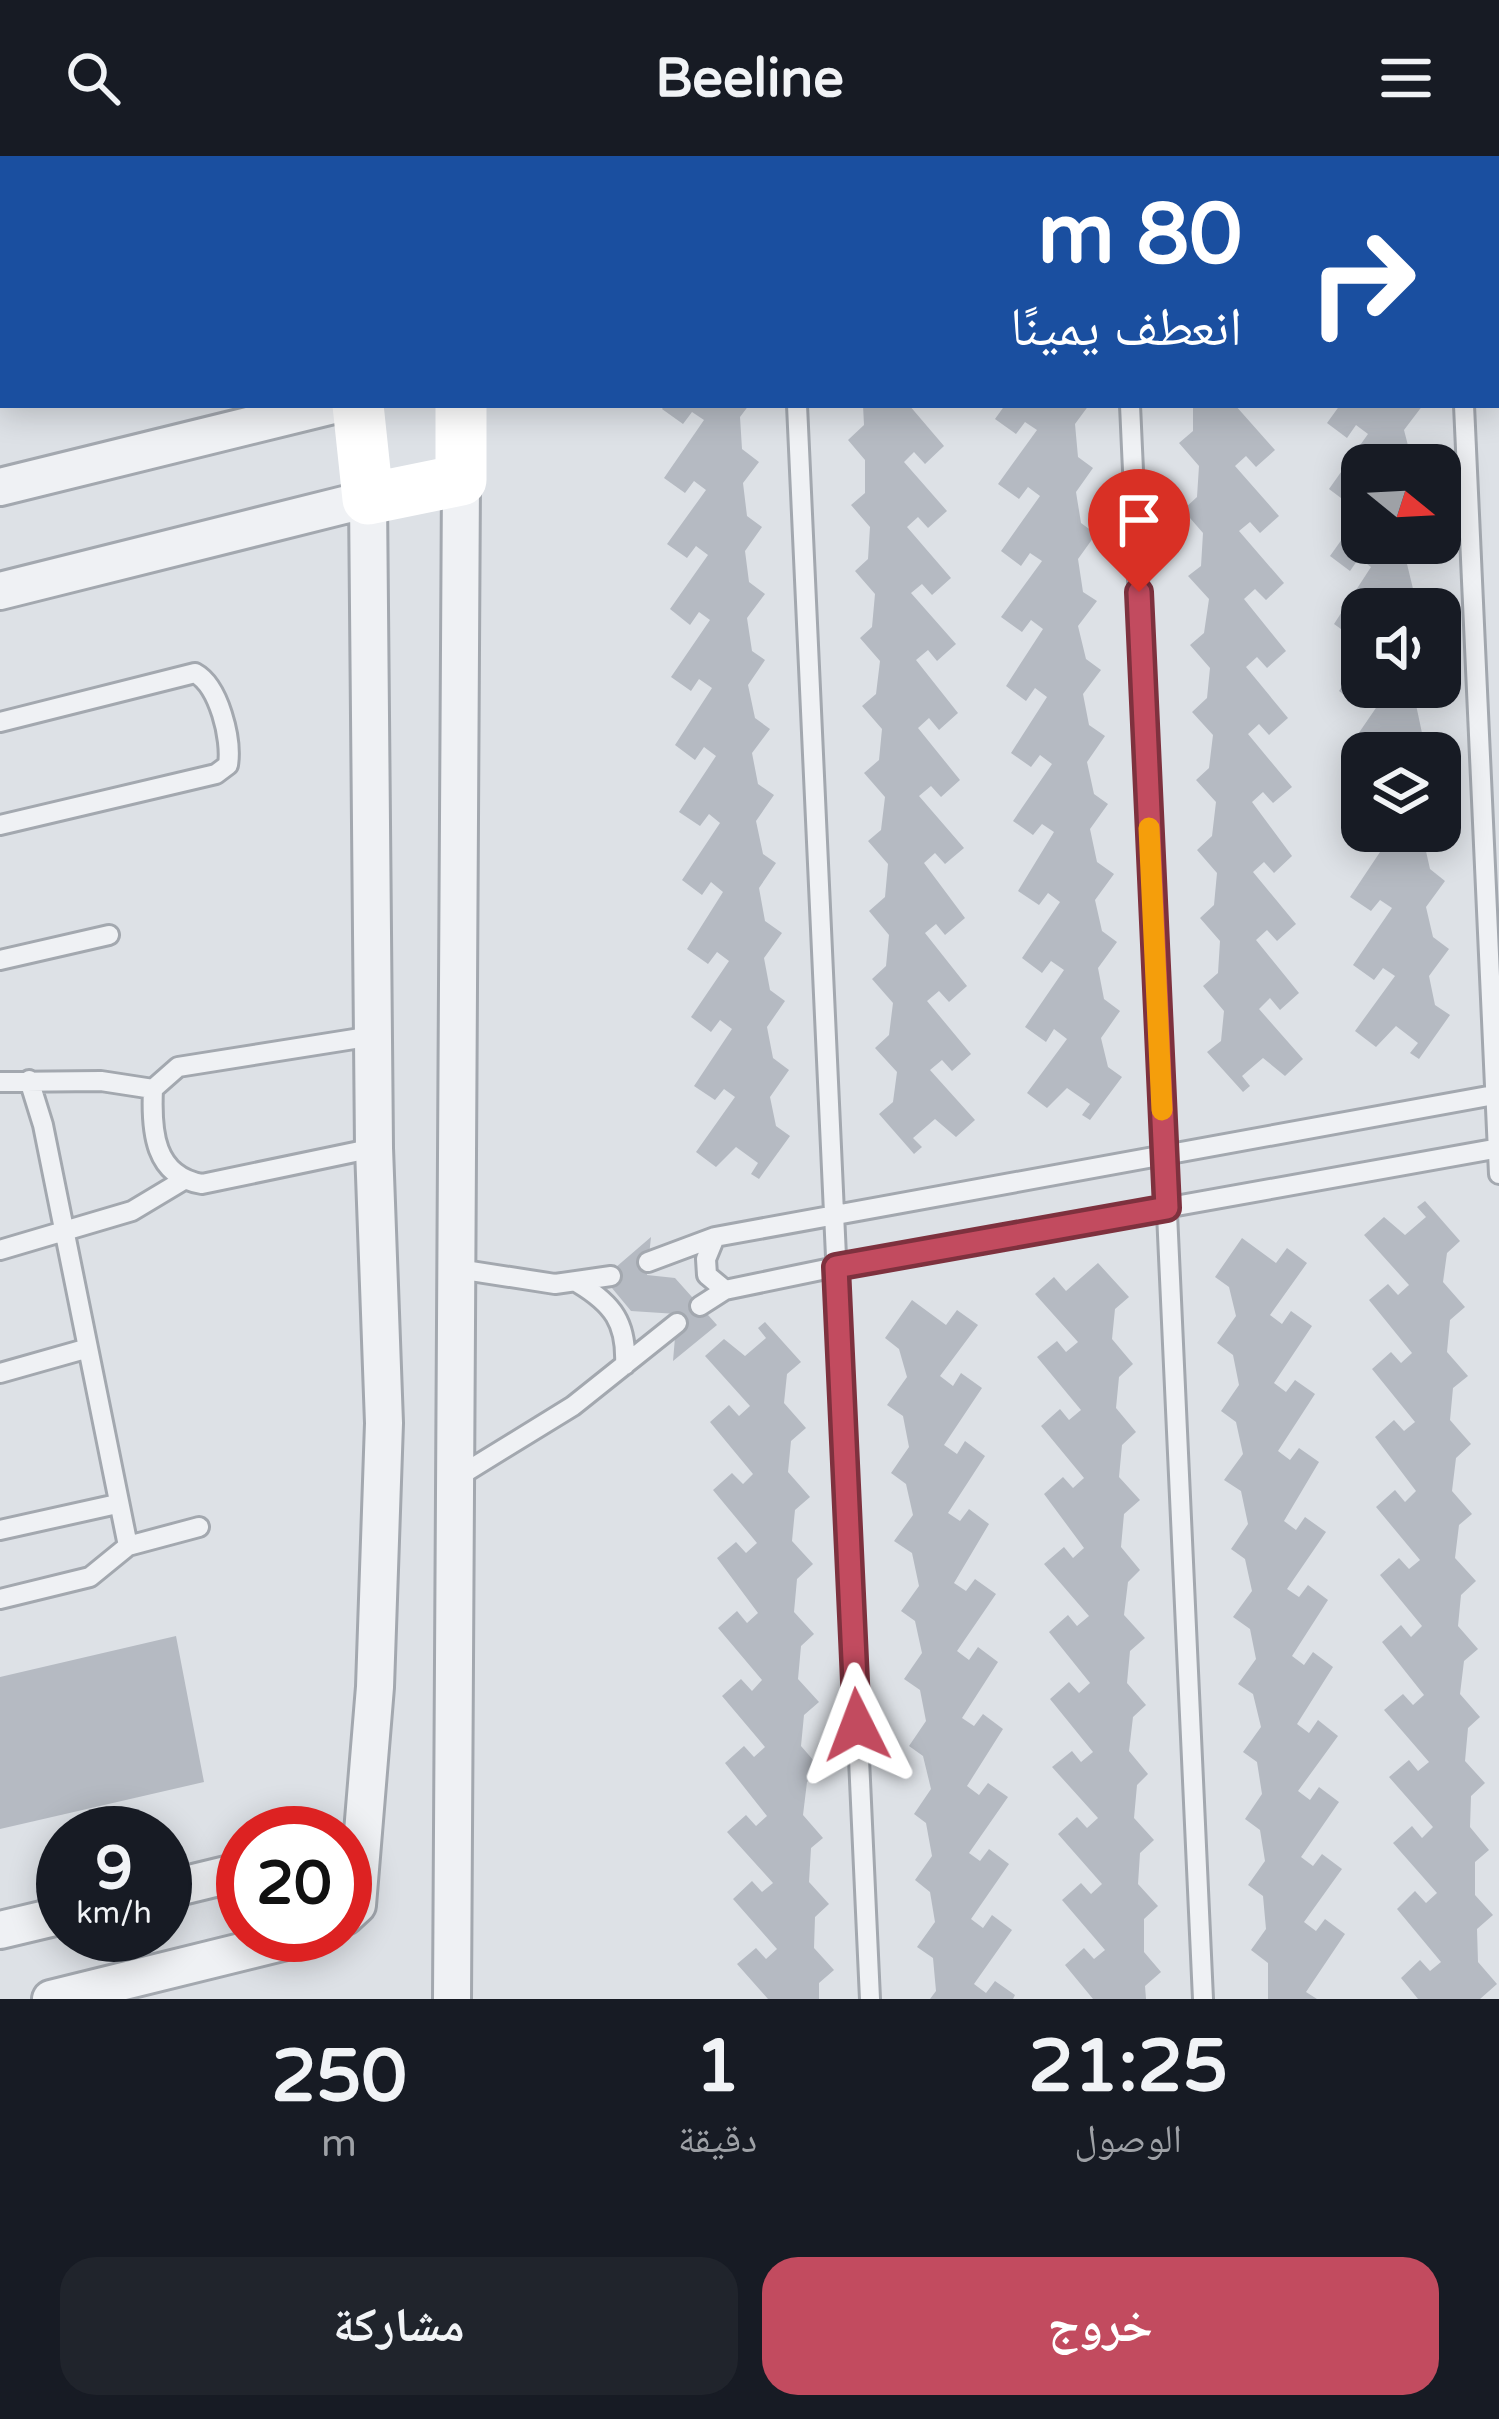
<!DOCTYPE html>
<html lang="ar">
<head>
<meta charset="utf-8">
<style>
  body { margin:0; font-family:"Varela Round","Noto Naskh Arabic",sans-serif; background:#20242c; color:#f1f3f6; direction:rtl; height:100vh; display:flex; flex-direction:column; font-size:45px; white-space:nowrap }
  * { box-sizing:border-box; margin:0 }
  p { font-size:39px; color:#9ea1a6 }
  .icon { flex:none; width:66px; height:66px; fill:none; stroke:currentColor; stroke-width:2; stroke-linecap:round; stroke-linejoin:round }
  .map { position:relative; height:1843px; overflow:hidden; direction:ltr }
  .side { display:flex; flex-direction:column; background:#171b24; flex:1 }
  .side>* { flex:none }
  .top-card { position:absolute; left:0px; top:0px; width:1500px; height:252px; box-shadow:0 6px 30px #0003; direction:rtl; background:#1a4fa0; color:#fff; overflow:hidden }
  .needle { width:78px; rotate:108deg }
  .controls { position:absolute; left:1341px; top:288px; display:grid; gap:24px }
  .controls a { display:grid; place-items:center; width:120px; height:120px; border-radius:24px; background:#171b24; box-shadow:0 6px 30px #0003; font-size:60px }
  .speed { position:absolute; left:36px; top:1650px; display:flex; gap:24px; font-size:60px; font-weight:700; text-align:center }
  .speed>* { display:grid; place-content:center; width:156px; height:156px; border-radius:50%; background:#171b24; box-shadow:0 6px 30px #0003; line-height:1 }
  .speed small { font-size:30px; font-weight:400 }
  .speed .limit { border:18px solid #d22; background:#fff; color:#111 }
  .pin { position:absolute; display:grid; place-items:center; width:102px; height:102px; color:#fff; margin:-123px -51px; border-radius:50% 50% 50% 0; rotate:-45deg; box-shadow:0 0 12px #0007 }
  .pin .icon { rotate:45deg }
  .me { position:absolute; width:132px; margin:-66px; rotate:357deg; stroke-linejoin:round; filter:drop-shadow(0 0 9px #0008) }
  .turn { display:flex; align-items:center; gap:42px; height:252px; padding:0 60px; font-size:54px }
  .turn .icon { width:156px; height:156px; stroke-width:2.5 }
  .turn b { display:block; font-size:84px; line-height:102px }
  .eta { display:flex; justify-content:space-evenly; align-items:center; height:204px; text-align:center }
  .eta b { font-size:72px; font-weight:800; line-height:84px }
  .action { display:flex; gap:24px; margin-top:auto; padding:24px 60px }
  .action a { flex:1; height:138px; border-radius:36px; background:#c24b5f; color:#fff; font-size:48px; font-weight:800; line-height:138px; text-align:center }
  .action a+a { background:#20242c; color:#f1f3f6 }
  header { display:flex; justify-content:space-between; align-items:center; height:156px; padding:0 60px; background:#171b24; font-size:54px; font-weight:800 }
  .map>svg:first-child { display:block }
</style>
</head>
<body>
<header><svg class="icon" aria-label="menu" viewBox="0 0 24 24"><path d="M4 6h16M4 12h16M4 18h16"/></svg>Beeline<svg class="icon" aria-label="search" viewBox="0 0 24 24"><circle cx="10" cy="10" r="6"/><path d="M15 15l6 6"/></svg></header>
<div class="map">
<svg width="1499" height="1843" viewBox="0 0 1499 1843">
  <rect width="100%" height="100%" fill="#dde1e6"/>
  <path fill="#b5bac2" d="M 665,249 L 749,249 L 740,261 L 742,293 L 759,306 L 743,327 L 747,360 L 762,371 L 745,395 L 749,426 L 765,438 L 747,462 L 752,495 L 765,504 L 748,529 L 755,562 L 770,573 L 752,597 L 758,628 L 774,639 L 756,665 L 763,698 L 776,707 L 759,732 L 765,765 L 782,777 L 764,802 L 770,834 L 785,845 L 767,871 L 773,902 L 789,914 L 770,941 L 776,970 L 790,980 L 759,1023 L 751,1018 L 758,1007 L 736,991 L 716,1011 L 696,996 L 735,941 L 724,933 L 715,944 L 694,930 L 732,873 L 720,864 L 711,876 L 691,861 L 729,805 L 717,796 L 708,808 L 687,793 L 723,736 L 711,726 L 702,739 L 682,724 L 720,667 L 709,658 L 700,670 L 679,656 L 716,600 L 704,591 L 695,604 L 675,589 L 712,532 L 699,523 L 691,535 L 671,521 L 710,464 L 699,456 L 690,469 L 670,453 L 708,399 L 696,390 L 687,402 L 667,388 L 706,334 L 694,325 L 685,337 L 664,322 L 704,264 L 692,256 L 683,268 L 662,253 Z
    M 863,249 L 909,249 L 944,290 L 925,308 L 914,296 L 904,306 L 947,355 L 928,372 L 918,361 L 907,371 L 951,422 L 932,439 L 922,428 L 911,437 L 956,488 L 937,505 L 928,494 L 916,504 L 958,557 L 939,574 L 929,562 L 918,572 L 960,624 L 941,641 L 931,630 L 919,640 L 964,692 L 945,708 L 935,697 L 924,707 L 965,762 L 945,779 L 936,768 L 925,777 L 967,830 L 949,846 L 939,835 L 927,845 L 971,898 L 952,915 L 942,904 L 930,914 L 975,964 L 956,981 L 935,963 L 913,982 L 922,991 L 914,998 L 879,958 L 893,946 L 897,916 L 875,892 L 889,879 L 893,847 L 872,823 L 886,810 L 889,779 L 869,755 L 885,741 L 888,708 L 868,685 L 881,674 L 885,641 L 864,617 L 879,604 L 882,573 L 862,550 L 876,538 L 880,505 L 860,482 L 872,471 L 875,438 L 855,415 L 868,403 L 870,371 L 851,349 L 865,337 L 865,304 L 848,284 L 864,269 Z
    M 1005,249 L 1089,249 L 1075,268 L 1078,301 L 1093,312 L 1076,336 L 1081,367 L 1096,378 L 1078,403 L 1083,436 L 1097,445 L 1078,470 L 1086,503 L 1101,514 L 1083,538 L 1089,569 L 1105,580 L 1087,606 L 1094,638 L 1108,648 L 1090,673 L 1097,706 L 1114,718 L 1095,744 L 1102,775 L 1117,786 L 1098,812 L 1104,843 L 1120,855 L 1101,882 L 1108,911 L 1122,921 L 1090,964 L 1082,959 L 1090,948 L 1067,932 L 1047,952 L 1027,937 L 1067,883 L 1054,873 L 1046,886 L 1025,871 L 1064,814 L 1051,805 L 1042,817 L 1022,802 L 1060,746 L 1048,737 L 1039,749 L 1018,735 L 1054,676 L 1042,668 L 1033,679 L 1013,665 L 1052,608 L 1040,599 L 1031,611 L 1011,597 L 1047,541 L 1035,532 L 1026,545 L 1006,530 L 1043,473 L 1031,464 L 1022,476 L 1001,461 L 1042,405 L 1030,397 L 1021,410 L 1001,395 L 1040,340 L 1028,331 L 1019,343 L 998,328 L 1037,274 L 1025,266 L 1016,278 L 995,263 Z
    M 1193,249 L 1235,249 L 1275,294 L 1256,311 L 1246,300 L 1235,310 L 1279,360 L 1260,377 L 1250,366 L 1239,375 L 1284,427 L 1266,444 L 1255,433 L 1244,443 L 1286,495 L 1267,512 L 1257,501 L 1246,511 L 1288,562 L 1269,579 L 1259,568 L 1248,578 L 1292,631 L 1273,647 L 1263,636 L 1252,646 L 1292,700 L 1274,717 L 1264,706 L 1253,716 L 1296,768 L 1277,785 L 1267,774 L 1256,784 L 1299,837 L 1280,854 L 1270,842 L 1259,853 L 1303,903 L 1285,920 L 1263,902 L 1242,920 L 1250,930 L 1243,936 L 1207,896 L 1221,885 L 1224,855 L 1203,830 L 1218,817 L 1220,785 L 1200,762 L 1214,749 L 1217,717 L 1197,694 L 1212,680 L 1216,646 L 1196,624 L 1209,612 L 1213,579 L 1192,556 L 1207,542 L 1210,512 L 1190,489 L 1204,477 L 1209,443 L 1188,420 L 1201,410 L 1203,377 L 1183,354 L 1197,341 L 1199,310 L 1179,287 L 1193,275 Z
    M 1340,249 L 1423,249 L 1404,274 L 1413,309 L 1362,309 L 1362,338 L 1349,348 L 1329,333 L 1368,278 L 1356,269 L 1347,282 L 1327,267 Z
    M 1362,355 L 1362,387 L 1422,387 L 1407,408 L 1415,441 L 1430,453 L 1362,453 L 1362,473 L 1355,483 L 1334,468 L 1371,411 L 1359,402 L 1350,415 L 1330,400 Z
    M 1362,500 L 1362,531 L 1425,531 L 1415,544 L 1422,577 L 1436,587 L 1429,597 L 1362,597 L 1362,618 L 1341,603 L 1380,546 L 1368,538 L 1359,550 L 1339,535 Z
    M 1362,648 L 1362,675 L 1428,675 L 1423,682 L 1430,713 L 1445,725 L 1426,751 L 1433,781 L 1449,793 L 1429,820 L 1435,849 L 1450,859 L 1419,903 L 1410,897 L 1418,887 L 1396,870 L 1376,891 L 1355,875 L 1395,820 L 1383,812 L 1374,824 L 1353,809 L 1392,752 L 1380,744 L 1371,755 L 1350,741 L 1388,684 L 1376,676 L 1368,688 L 1347,672 Z
    M 1425,1045 L 1460,1085 L 1447,1097 L 1443,1126 L 1465,1151 L 1450,1164 L 1447,1196 L 1468,1220 L 1453,1232 L 1450,1264 L 1471,1288 L 1456,1302 L 1452,1335 L 1472,1358 L 1459,1369 L 1455,1402 L 1476,1425 L 1461,1439 L 1458,1470 L 1478,1493 L 1464,1505 L 1460,1538 L 1480,1561 L 1468,1572 L 1465,1605 L 1485,1627 L 1471,1640 L 1470,1671 L 1489,1694 L 1475,1706 L 1475,1739 L 1493,1759 L 1477,1773 L 1478,1806 L 1497,1828 L 1480,1843 L 1418,1843 L 1401,1822 L 1420,1804 L 1430,1815 L 1441,1806 L 1397,1753 L 1415,1735 L 1426,1747 L 1437,1737 L 1393,1687 L 1412,1670 L 1422,1682 L 1433,1671 L 1389,1621 L 1409,1604 L 1418,1615 L 1429,1606 L 1384,1554 L 1403,1538 L 1413,1549 L 1424,1539 L 1382,1486 L 1401,1469 L 1411,1481 L 1422,1470 L 1380,1419 L 1399,1402 L 1409,1413 L 1420,1404 L 1376,1351 L 1395,1334 L 1405,1346 L 1416,1335 L 1375,1281 L 1394,1264 L 1404,1275 L 1415,1266 L 1372,1213 L 1391,1196 L 1401,1207 L 1412,1197 L 1369,1144 L 1388,1128 L 1398,1139 L 1409,1129 L 1364,1079 L 1384,1061 L 1405,1079 L 1426,1061 L 1417,1051 Z
    M 651,1081 L 647,1119 L 675,1122 L 717,1169 L 673,1205 L 677,1158 L 631,1155 L 607,1126 L 608,1118 Z
    M 1242,1082 L 1276,1107 L 1287,1092 L 1307,1107 L 1270,1159 L 1282,1168 L 1291,1155 L 1312,1170 L 1274,1227 L 1286,1236 L 1295,1224 L 1315,1238 L 1278,1295 L 1290,1304 L 1299,1292 L 1319,1306 L 1284,1365 L 1296,1374 L 1305,1361 L 1326,1376 L 1287,1433 L 1299,1441 L 1308,1429 L 1328,1444 L 1292,1500 L 1304,1509 L 1313,1496 L 1333,1511 L 1297,1568 L 1309,1577 L 1318,1564 L 1338,1580 L 1298,1635 L 1310,1644 L 1319,1631 L 1339,1646 L 1301,1701 L 1313,1710 L 1322,1698 L 1342,1713 L 1304,1766 L 1316,1775 L 1325,1763 L 1345,1778 L 1306,1836 L 1317,1843 L 1268,1843 L 1268,1807 L 1251,1794 L 1266,1773 L 1263,1740 L 1248,1729 L 1265,1705 L 1260,1674 L 1245,1663 L 1262,1638 L 1257,1606 L 1243,1596 L 1261,1571 L 1253,1538 L 1238,1528 L 1256,1503 L 1250,1473 L 1233,1461 L 1252,1435 L 1245,1403 L 1231,1393 L 1248,1368 L 1241,1335 L 1224,1324 L 1243,1298 L 1236,1266 L 1221,1255 L 1239,1229 L 1233,1199 L 1217,1187 L 1236,1160 L 1229,1131 L 1215,1121 Z
    M 1098,1107 L 1129,1141 L 1115,1153 L 1112,1183 L 1133,1208 L 1119,1221 L 1116,1252 L 1136,1276 L 1122,1289 L 1119,1321 L 1140,1344 L 1124,1358 L 1121,1391 L 1140,1414 L 1128,1426 L 1124,1459 L 1145,1482 L 1130,1495 L 1127,1527 L 1146,1549 L 1133,1561 L 1129,1595 L 1148,1618 L 1137,1629 L 1134,1662 L 1154,1684 L 1140,1697 L 1138,1728 L 1158,1750 L 1144,1763 L 1144,1796 L 1161,1816 L 1145,1830 L 1146,1843 L 1093,1843 L 1065,1809 L 1084,1792 L 1094,1803 L 1105,1794 L 1062,1744 L 1081,1727 L 1091,1738 L 1102,1728 L 1058,1678 L 1077,1661 L 1087,1672 L 1098,1662 L 1052,1611 L 1072,1595 L 1081,1606 L 1093,1596 L 1050,1543 L 1069,1526 L 1079,1537 L 1090,1527 L 1049,1476 L 1068,1459 L 1077,1470 L 1089,1460 L 1044,1408 L 1064,1391 L 1073,1402 L 1084,1392 L 1044,1338 L 1063,1321 L 1073,1332 L 1084,1322 L 1041,1270 L 1060,1253 L 1069,1264 L 1081,1254 L 1037,1201 L 1057,1185 L 1066,1196 L 1078,1186 L 1035,1138 L 1054,1121 L 1066,1135 Z
    M 912,1144 L 946,1169 L 957,1154 L 978,1169 L 940,1220 L 953,1230 L 961,1217 L 982,1232 L 944,1289 L 957,1298 L 965,1285 L 985,1300 L 948,1357 L 960,1365 L 969,1353 L 989,1368 L 954,1427 L 966,1435 L 975,1423 L 996,1438 L 957,1495 L 969,1504 L 978,1491 L 998,1506 L 962,1562 L 974,1570 L 983,1558 L 1003,1573 L 967,1630 L 979,1639 L 988,1627 L 1008,1641 L 969,1697 L 980,1705 L 989,1693 L 1009,1708 L 971,1763 L 983,1772 L 992,1759 L 1012,1774 L 974,1828 L 986,1837 L 995,1825 L 1015,1839 L 1013,1843 L 930,1843 L 936,1835 L 933,1802 L 917,1791 L 935,1766 L 930,1736 L 915,1724 L 932,1700 L 926,1667 L 914,1658 L 931,1633 L 923,1600 L 909,1590 L 926,1565 L 920,1534 L 904,1523 L 922,1497 L 915,1465 L 901,1455 L 919,1430 L 912,1397 L 894,1385 L 913,1359 L 906,1328 L 891,1317 L 909,1291 L 903,1260 L 887,1249 L 907,1221 L 899,1193 L 885,1182 Z
    M 765,1166 L 801,1206 L 787,1218 L 784,1247 L 806,1272 L 791,1285 L 788,1316 L 810,1341 L 795,1354 L 792,1385 L 813,1408 L 797,1423 L 794,1456 L 814,1478 L 801,1490 L 798,1523 L 819,1546 L 804,1559 L 801,1590 L 821,1613 L 807,1626 L 803,1659 L 823,1682 L 811,1692 L 809,1726 L 829,1748 L 815,1761 L 814,1792 L 834,1814 L 819,1827 L 819,1843 L 768,1843 L 737,1808 L 756,1792 L 766,1803 L 777,1793 L 733,1743 L 752,1725 L 762,1736 L 773,1727 L 727,1676 L 746,1659 L 756,1670 L 767,1660 L 725,1607 L 744,1590 L 754,1601 L 765,1591 L 722,1540 L 741,1523 L 752,1535 L 762,1524 L 718,1472 L 737,1455 L 747,1467 L 758,1457 L 717,1402 L 736,1386 L 746,1397 L 757,1387 L 713,1334 L 732,1317 L 743,1328 L 753,1318 L 710,1266 L 729,1249 L 739,1260 L 750,1250 L 705,1200 L 724,1183 L 745,1200 L 766,1182 L 758,1172 Z
    M 176,1480 L 204,1626 L 0,1673 L 0,1521 Z"/>
  <g fill="none" stroke-linecap="round" stroke-linejoin="round">
    <defs>
      <path id="lane" d="M 785,0 L 785,3
        M 1119,0 L 1119,3
        M 1452,0 L 1452,3
        M 797,249 L 870,1843
        M 1130,249 L 1203,1843
        M 1464,249 L 1499,1018
        M 0,566 L 195,517 C 219,530 232,583 228,609 L 216,618 L 0,669
        M 0,804 L 109,779
        M 373,880 L 178,911 L 153,933 C 151,975 154,1020 202,1028 L 374,992
        M 0,926 L 101,925 L 153,933
        M 715,1081 L 706,1103 L 707,1119 L 725,1134
        M 0,1094 L 132,1055 L 182,1025
        M 648,1106 L 715,1081 L 1499,938
        M 458,1113 L 555,1128 L 611,1120
        M 578,1127 C 613,1148 627,1167 625,1209
        M 700,1150 L 725,1134 L 836,1111 L 1499,992
        M 0,1217 L 85,1193
        M 456,1322 L 573,1250 L 677,1167
        M 0,1374 L 117,1348
        M 128,1390 L 199,1371
        M 0,1443 L 90,1421 L 128,1390 L 43,969 L 29,924"/>
      <path id="street" d="M 0,331 L 333,249
        M 0,435 L 368,343 L 374,992 L 384,1267 L 375,1531 L 357,1749 L 345,1760
        M 165,1734 L 243,1715
        M 0,1774 L 63,1759
        M 51,1843 L 310,1779
        M 452,1843 L 461,324"/>
    </defs>
    <use href="#lane" stroke="#a3a8af" stroke-width="24"/>
    <use href="#street" stroke="#a3a8af" stroke-width="42"/>
    <use href="#lane" stroke="#eff1f4" stroke-width="18"/>
    <use href="#street" stroke="#eff1f4" stroke-width="36"/>
    <path stroke="#fff" stroke-width="51" d="M 359,3 L 359,0
      M 462,3 L 462,0
      M 358,249 L 368,343 L 461,324 L 461,249"/>
  </g>
  <g fill="none" stroke-linecap="round" stroke-linejoin="round">
    <defs>
      <path id="route" d="M 857,1569 L 836,1111 L 1167,1052 L 1139,436"/>
    </defs>
    <use href="#route" stroke="#7e313e" stroke-width="30"/>
    <use href="#route" stroke="#c24b5f" stroke-width="21"/>
    <path stroke="#f59e0b" stroke-width="21" d="M 1149,672 L 1162,954"/>
  </g>
</svg>
<div class="controls">
<a><svg class="needle" viewBox="-14 -14 28 28"><path d="M0-13l5 13h-10z" fill="#e53935"/><path d="M0 13l5-13h-10z" fill="#9ea1a6"/></svg></a>
<a><svg class="icon" aria-label="sound" viewBox="0 0 24 24"><path d="M4 9h4l5-4v14l-5-4H4zM17 9q2 3 0 6"/></svg></a>
<a><svg class="icon" aria-label="layers" viewBox="0 0 24 24"><path d="M12 4l9 5-9 5-9-5zM3 14l9 5 9-5"/></svg></a>
</div>
<div class="speed"><div>9<small>km/h</small></div><div class="limit">20</div></div>
<div class="pin" style="left:1139px;top:436px;background:#d93025"><svg class="icon" aria-label="arrive" viewBox="0 0 24 24"><path d="M6 21V4h12l-3 4 3 4H6"/></svg></div>
<svg class="me" style="left:857px;top:1569px" viewBox="-20 -20 40 40"><path d="M0-17L14 15 0 8-14 15z" fill="#c24b5f" stroke="#fff" stroke-width="4"/></svg>
<div class="top-card">
<div class="turn"><svg class="icon" aria-label="right" viewBox="0 0 24 24"><path d="M7 20v-9h11M14 6l5 5-5 5"/></svg><div><b>80 m</b>انعطف يمينًا</div></div>
</div>
</div>
<section class="side">
<div class="eta">
<div><b>21:25</b><p>الوصول</p></div>
<div><b>1</b><p>دقيقة</p></div>
<div><b>250</b><p>m</p></div>
</div>
<div class="action"><a>خروج</a><a>مشاركة</a></div>
</section>
</body>
</html>
